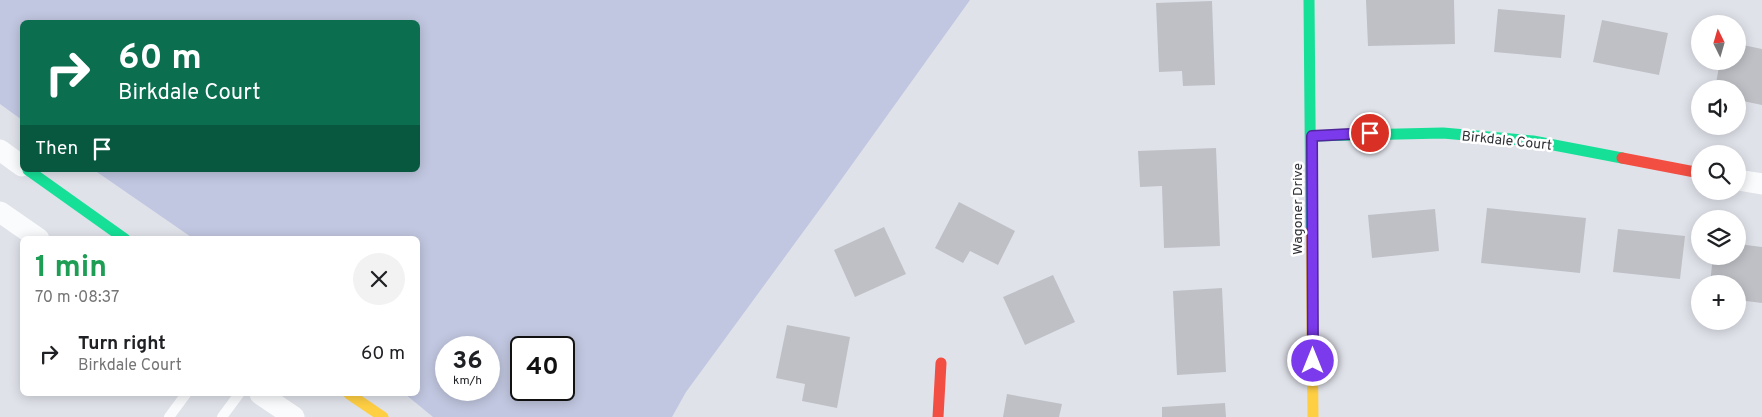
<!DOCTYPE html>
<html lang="en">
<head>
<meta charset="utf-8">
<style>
  body { margin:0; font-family:Overpass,sans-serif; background:#f2f2f2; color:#202124; height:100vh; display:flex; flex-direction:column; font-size:19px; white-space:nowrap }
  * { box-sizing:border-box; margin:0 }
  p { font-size:16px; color:#757577 }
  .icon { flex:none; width:28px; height:28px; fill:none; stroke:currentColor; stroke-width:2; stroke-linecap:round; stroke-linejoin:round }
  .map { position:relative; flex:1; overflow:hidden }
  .panel { position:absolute; left:20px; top:236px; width:400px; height:160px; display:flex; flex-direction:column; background:#fff; border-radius:8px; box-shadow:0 2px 12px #0003 }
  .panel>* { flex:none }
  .guide { position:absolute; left:20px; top:20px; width:400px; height:152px; border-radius:8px; box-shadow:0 2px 12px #0003; background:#0b6e4f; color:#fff; overflow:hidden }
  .needle { width:32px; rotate:355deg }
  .buttons { position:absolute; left:1691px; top:15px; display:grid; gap:10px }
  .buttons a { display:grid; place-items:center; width:55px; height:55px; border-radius:50%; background:#fff; box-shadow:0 2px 12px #0003; font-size:25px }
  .speed { position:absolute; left:435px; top:336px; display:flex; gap:10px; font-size:25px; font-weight:700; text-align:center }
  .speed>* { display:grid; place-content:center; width:65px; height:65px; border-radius:50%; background:#fff; box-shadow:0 2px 12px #0003; line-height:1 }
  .speed small { font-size:12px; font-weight:400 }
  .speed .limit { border:2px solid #111; border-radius:8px; background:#fff; color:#111 }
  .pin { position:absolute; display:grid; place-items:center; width:42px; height:42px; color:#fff; margin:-21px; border:2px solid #fff; border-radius:50%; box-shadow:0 1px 5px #0007 }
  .me { position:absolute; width:55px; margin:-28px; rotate:0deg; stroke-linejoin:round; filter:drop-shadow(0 0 4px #0008) }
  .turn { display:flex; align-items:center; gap:18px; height:105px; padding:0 15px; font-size:22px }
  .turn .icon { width:65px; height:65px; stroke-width:2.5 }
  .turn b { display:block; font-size:35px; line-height:42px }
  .then { display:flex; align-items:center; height:48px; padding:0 15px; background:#0003; gap:10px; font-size:19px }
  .round { display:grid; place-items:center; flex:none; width:52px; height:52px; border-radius:26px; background:#f2f2f2 }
  .summary { display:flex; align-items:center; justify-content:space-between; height:85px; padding:0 15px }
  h1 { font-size:30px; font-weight:700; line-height:38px; color:#1e9e55 }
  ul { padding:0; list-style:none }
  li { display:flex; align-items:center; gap:15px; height:65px; padding:0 15px }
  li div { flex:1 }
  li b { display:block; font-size:19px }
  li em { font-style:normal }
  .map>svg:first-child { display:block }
</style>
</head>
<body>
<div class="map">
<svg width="1762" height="417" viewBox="0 0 1762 417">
  <rect width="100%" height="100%" fill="#e0e2ea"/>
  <path fill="#c1c7e0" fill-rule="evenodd" d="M 0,0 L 970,0 L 828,198 L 686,392 L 672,417 L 433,417 L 405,394 L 418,394 L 418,239 L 194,239 L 94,170 L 418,170 L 418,22 L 22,22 L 22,120 L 0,104 ZM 446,348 L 489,348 L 489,390 L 446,390 ZM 521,348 L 564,348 L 564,390 L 521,390 Z"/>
  <path fill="#bec0c6" d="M 1366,0 L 1454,0 L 1455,44 L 1368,46 Z
    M 1212,1 L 1215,85 L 1183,86 L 1182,71 L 1159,72 L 1156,3 Z
    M 1498,9 L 1565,15 L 1561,58 L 1494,52 Z
    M 1602,20 L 1668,33 L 1659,75 L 1593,62 Z
    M 1738,44 L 1762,49 L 1762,105 L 1738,100 L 1738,89 L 1715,89 L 1720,61 L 1738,61 Z
    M 1216,148 L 1220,246 L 1164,248 L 1162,186 L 1140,187 L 1138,151 Z
    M 959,202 L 1015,231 L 998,265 L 970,251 L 963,263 L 935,248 Z
    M 1487,208 L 1586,218 L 1580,273 L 1481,263 Z
    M 1435,209 L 1439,251 L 1372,258 L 1368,215 Z
    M 884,227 L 906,274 L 855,297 L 834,250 Z
    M 1618,229 L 1685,236 L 1680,279 L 1613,272 Z
    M 1738,244 L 1762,247 L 1762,303 L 1738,300 L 1738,284 L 1710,284 L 1713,256 L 1738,256 Z
    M 1053,275 L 1075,322 L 1025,345 L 1003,297 Z
    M 1222,288 L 1226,372 L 1177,375 L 1173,291 Z
    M 787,325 L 850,337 L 837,408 L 802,401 L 805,384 L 776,378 Z
    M 1007,394 L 1062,404 L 1059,417 L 1003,417 Z
    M 1225,403 L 1226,417 L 1162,417 L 1162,407 Z"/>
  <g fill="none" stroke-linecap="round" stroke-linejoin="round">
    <path stroke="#fafbfc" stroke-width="10" d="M 169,417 L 186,394
      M 222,417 L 239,394"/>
    <path stroke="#fafbfc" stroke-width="21" d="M 0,150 L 22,166
      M 1738,180 L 1762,184
      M 0,212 L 39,239
      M 260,394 L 294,417"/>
    <path stroke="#16e098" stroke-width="11" d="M 1309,0 L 1311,231
      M 1312,136 L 1443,133 L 1533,141 L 1622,158
      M 28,170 L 125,239"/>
    <path stroke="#ffcf43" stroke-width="11" d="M 1311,231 L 1313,417
      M 349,394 L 383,417"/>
    <path stroke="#f24e42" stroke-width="11" d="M 1622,158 L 1700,173
      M 938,417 L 941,363"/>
  </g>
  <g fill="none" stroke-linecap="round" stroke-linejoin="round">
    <defs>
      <path id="route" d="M 1313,361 L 1312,136 L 1370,133"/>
    </defs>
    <use href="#route" stroke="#51269a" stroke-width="12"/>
    <use href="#route" stroke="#7c3aed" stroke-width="9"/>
  </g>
  <g text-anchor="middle" stroke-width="5" stroke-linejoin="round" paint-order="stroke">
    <g font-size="14" fill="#303137" stroke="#fff">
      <text transform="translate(1507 140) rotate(6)" y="5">Birkdale Court</text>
      <text transform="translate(1297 209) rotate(-90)" y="5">Wagoner Drive</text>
    </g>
  </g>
</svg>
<div class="buttons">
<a><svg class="needle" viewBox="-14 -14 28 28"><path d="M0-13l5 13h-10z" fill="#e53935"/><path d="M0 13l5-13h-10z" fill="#757577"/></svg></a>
<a><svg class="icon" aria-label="sound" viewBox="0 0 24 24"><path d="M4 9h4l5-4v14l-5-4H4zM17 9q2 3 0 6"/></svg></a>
<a><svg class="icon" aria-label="search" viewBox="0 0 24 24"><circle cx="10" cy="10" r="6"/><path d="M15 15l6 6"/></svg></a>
<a><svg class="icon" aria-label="layers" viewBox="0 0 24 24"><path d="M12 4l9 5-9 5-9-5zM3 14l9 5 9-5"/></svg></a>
<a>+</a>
</div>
<div class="speed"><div>36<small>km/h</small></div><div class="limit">40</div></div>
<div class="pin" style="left:1370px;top:133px;background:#d93025"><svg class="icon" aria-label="arrive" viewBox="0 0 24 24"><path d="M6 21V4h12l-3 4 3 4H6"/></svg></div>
<svg class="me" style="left:1313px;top:361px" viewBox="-20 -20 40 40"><circle r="17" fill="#7c3aed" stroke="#fff" stroke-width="3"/><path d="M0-11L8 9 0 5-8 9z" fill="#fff"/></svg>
<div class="guide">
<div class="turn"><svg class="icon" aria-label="right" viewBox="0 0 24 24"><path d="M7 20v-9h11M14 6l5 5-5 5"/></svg><div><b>60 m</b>Birkdale Court</div></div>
<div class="then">Then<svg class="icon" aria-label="arrive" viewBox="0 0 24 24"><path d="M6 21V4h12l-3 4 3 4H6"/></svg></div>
</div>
<section class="panel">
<div class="summary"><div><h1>1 min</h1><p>70 m · 08:37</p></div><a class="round"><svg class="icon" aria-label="close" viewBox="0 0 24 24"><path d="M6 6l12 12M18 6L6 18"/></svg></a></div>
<ul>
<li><svg class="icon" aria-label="right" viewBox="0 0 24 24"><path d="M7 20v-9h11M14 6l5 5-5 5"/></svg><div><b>Turn right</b><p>Birkdale Court</p></div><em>60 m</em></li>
</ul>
</section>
</div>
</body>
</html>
